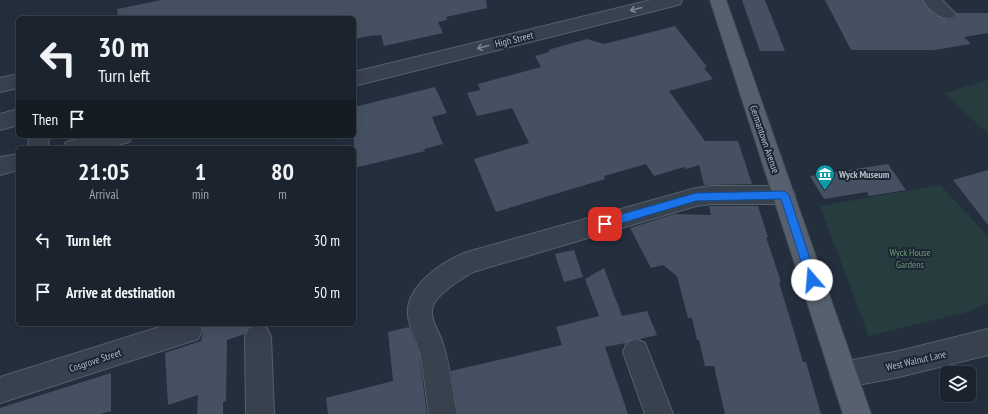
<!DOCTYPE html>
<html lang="en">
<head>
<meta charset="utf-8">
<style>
  body { margin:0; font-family:"PT Sans Narrow",sans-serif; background:#242b36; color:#f1f3f6; height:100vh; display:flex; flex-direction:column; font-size:15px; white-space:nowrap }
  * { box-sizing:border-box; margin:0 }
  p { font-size:13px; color:#a0a4aa }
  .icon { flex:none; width:22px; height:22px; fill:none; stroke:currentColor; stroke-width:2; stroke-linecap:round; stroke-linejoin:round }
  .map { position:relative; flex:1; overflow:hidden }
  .drawer { position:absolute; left:16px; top:146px; width:340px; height:180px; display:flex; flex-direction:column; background:#1b232e; border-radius:6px; box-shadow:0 4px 16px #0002,0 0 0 1px #39404a }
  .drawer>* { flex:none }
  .banner { position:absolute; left:16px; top:16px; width:340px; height:122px; border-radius:6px; box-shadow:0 4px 16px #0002,0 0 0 1px #39404a; background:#1b232e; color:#f1f3f6; overflow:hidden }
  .fabs { position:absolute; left:940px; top:366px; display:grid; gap:8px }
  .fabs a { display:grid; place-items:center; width:36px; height:36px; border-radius:6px; background:#1b232e; box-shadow:0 4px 16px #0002,0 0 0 1px #39404a; font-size:20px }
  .pin { position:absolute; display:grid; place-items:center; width:34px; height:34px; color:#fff; margin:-17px; border-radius:8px; box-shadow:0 2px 6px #0006 }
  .me { position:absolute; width:44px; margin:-22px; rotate:342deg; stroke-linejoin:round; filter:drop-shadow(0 0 3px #0008) }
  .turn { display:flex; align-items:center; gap:14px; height:84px; padding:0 16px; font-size:18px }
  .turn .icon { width:52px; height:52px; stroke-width:2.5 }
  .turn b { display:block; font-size:28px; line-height:34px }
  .then { display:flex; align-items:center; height:38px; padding:0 16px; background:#0003; gap:8px; font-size:15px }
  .eta { display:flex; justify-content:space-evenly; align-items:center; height:68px; text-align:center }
  .eta b { font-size:24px; font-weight:600; line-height:28px }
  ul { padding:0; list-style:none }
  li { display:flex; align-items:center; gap:12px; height:52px; padding:0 16px }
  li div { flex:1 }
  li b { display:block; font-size:15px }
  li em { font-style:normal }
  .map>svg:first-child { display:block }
</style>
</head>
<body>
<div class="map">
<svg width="988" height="414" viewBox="0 0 988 414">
  <rect width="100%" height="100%" fill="#242f3e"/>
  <path fill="#263c3f" d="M 988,80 L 988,134 L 945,93 Z
    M 940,185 L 988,236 L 988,303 L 967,312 L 869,336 L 820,206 Z"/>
  <path fill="#455162" d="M 162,0 L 486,0 L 487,8 L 446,17 L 447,20 L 438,22 L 443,33 L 384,46 L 381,35 L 375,36 L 375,35 L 354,39 L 354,18 L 118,18 L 117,9 Z
    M 742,0 L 765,0 L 785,51 L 760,51 Z
    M 825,0 L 922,0 L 935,15 L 948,20 L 954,19 L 957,13 L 988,13 L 988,33 L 964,37 L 971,44 L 934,50 L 851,50 Z
    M 675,26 L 707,67 L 704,68 L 713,79 L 669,91 L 705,141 L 738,141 L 752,184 L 704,185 L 699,165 L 686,169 L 684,167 L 654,176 L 646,164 L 604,176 L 605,179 L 496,212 L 474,159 L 529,143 L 512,108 L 477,116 L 467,93 L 480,90 L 478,84 L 541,67 L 535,56 L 549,52 L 548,50 L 587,39 L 604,44 Z
    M 435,87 L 447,113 L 432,117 L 443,144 L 424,149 L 425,151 L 354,168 L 354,107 Z
    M 888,164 L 906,190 L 869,196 L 867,192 L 824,199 L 810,176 Z
    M 988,170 L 988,225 L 953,180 Z
    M 709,206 L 758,206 L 768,237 L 766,237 L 781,282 L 779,283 L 789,315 L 803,362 L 806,362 L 821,414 L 725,414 L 714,366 L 705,366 L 699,340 L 697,340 L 692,318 L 688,318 L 677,276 L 663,265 L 651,268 L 630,228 L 675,214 L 711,215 Z
    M 574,250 L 583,277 L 564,282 L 555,254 Z
    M 604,268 L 622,316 L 647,311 L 657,335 L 640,339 L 635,338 L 626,343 L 605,347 L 628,414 L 458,414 L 451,371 L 562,345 L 556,327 L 599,316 L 585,279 Z
    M 202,324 L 256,324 L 249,327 L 245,334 L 227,340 L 226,401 L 223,402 L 223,414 L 197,414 L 198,395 L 168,405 L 165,353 L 201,341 L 203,331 Z
    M 409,327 L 419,353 L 427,414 L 328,414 L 326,398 L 393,381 L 388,332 Z
    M 111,373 L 111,411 L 100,414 L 0,414 L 0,408 Z"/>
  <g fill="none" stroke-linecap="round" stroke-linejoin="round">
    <defs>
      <path id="minor" d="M 651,0 L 682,0 L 680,4 L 674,6 L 354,86 L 354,72 Z
        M 923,0 L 942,0 L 956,14 L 953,18 C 941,21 929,10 923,0 Z
        M 18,74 L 18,88 L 0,92 L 0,78 Z
        M 18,109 L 18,125 L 0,130 L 0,114 Z
        M 29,136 L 49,136 L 48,148 L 28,148 Z
        M 89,136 L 132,136 L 129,142 L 106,148 L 63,148 L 66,142 Z
        M 18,154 L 18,170 L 0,175 L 0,157 Z
        M 712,186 L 784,186 L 792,189 L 795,195 L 792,201 L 784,204 L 712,204 L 696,206 L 473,272 C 461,279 438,293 433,306 C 429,316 437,329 441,338 C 450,362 452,389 457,414 L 429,414 C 426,394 424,373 420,353 C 417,341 409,328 408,315 C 405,286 443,261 467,252 L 696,188 Z
        M 169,324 L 199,324 L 202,330 L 198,339 L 189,342 L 0,403 L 0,377 Z
        M 258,325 L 267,328 L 271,337 L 274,414 L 246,414 L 245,337 L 249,328 Z
        M 988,329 L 988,355 L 899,377 L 843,388 L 834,384 L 830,375 L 834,366 L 843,362 L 899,351 Z
        M 636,339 L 645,343 L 673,414 L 645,414 L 623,352 L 627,343 Z"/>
      <path id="major" d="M 710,0 L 726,0 L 871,414 L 843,414 Z"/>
    </defs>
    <use href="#minor" stroke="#565f6c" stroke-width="2"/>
    <use href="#major" stroke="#414a57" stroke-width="2"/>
    <use href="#minor" fill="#38414e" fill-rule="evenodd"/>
    <use href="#major" fill="#56606e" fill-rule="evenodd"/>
  </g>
  <defs><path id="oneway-shaft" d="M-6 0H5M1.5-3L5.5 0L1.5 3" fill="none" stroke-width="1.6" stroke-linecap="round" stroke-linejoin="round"/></defs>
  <g stroke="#7c8592">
    <use href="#oneway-shaft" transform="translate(636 9) rotate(166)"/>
    <use href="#oneway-shaft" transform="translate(483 47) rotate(166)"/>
  </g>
  <path fill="#1a73e8" stroke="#114b97" d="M 784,191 L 787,193 L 789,195 L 817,280 L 816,283 L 812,285 L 809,283 L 807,280 L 781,199 L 696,201 L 605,228 L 601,226 L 600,224 L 601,221 L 605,219 L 696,193 Z"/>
  <defs>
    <symbol id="museum-pin" viewBox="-11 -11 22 30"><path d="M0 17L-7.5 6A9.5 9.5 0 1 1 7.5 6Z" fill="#0f9aa8" stroke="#1d2633"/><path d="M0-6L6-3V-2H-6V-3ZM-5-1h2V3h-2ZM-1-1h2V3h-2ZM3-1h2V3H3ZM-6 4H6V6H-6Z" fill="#fff"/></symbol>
  </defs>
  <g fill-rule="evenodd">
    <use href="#museum-pin" x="814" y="163" width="22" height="30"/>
  </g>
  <g text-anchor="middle" stroke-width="4" stroke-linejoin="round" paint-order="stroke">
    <g font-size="10" fill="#b4bcc9" stroke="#1d2633">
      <text transform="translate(514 39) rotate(-14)" y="4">High Street</text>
      <text transform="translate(765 139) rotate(71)" y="4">Germantown Avenue</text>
      <text transform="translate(95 360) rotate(-18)" y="4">Cosgrove Street</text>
      <text transform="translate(916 360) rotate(-13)" y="4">West Walnut Lane</text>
    </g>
    <g font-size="10" font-weight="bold" fill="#b4bcc9" stroke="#1d2633" text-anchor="start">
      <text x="839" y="178">Wyck Museum</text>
    </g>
    <g font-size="10" fill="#6b9a76" stroke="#1d2633">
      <text x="910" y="256">Wyck House<tspan x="910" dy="12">Gardens</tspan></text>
    </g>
  </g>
</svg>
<div class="fabs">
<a><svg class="icon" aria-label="layers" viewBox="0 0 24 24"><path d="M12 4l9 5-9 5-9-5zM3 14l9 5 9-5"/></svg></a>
</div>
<div class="pin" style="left:605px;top:224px;background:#d93025"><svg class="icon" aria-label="arrive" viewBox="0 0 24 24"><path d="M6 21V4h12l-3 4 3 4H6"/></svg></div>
<svg class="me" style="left:812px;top:280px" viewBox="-20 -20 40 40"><circle r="19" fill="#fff"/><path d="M0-13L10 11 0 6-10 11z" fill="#1a73e8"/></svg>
<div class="banner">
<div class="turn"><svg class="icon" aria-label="left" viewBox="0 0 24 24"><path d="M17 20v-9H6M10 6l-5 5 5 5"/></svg><div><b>30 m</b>Turn left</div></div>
<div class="then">Then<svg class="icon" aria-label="arrive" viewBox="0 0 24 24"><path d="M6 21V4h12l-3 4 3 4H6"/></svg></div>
</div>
<section class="drawer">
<div class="eta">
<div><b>21:05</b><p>Arrival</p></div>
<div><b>1</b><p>min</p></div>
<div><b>80</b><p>m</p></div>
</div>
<ul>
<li><svg class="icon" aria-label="left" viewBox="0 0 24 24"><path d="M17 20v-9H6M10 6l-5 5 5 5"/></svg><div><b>Turn left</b></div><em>30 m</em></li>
<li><svg class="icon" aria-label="arrive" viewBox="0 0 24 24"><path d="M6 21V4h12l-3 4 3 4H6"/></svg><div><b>Arrive at destination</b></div><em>50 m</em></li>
</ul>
</section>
</div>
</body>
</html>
